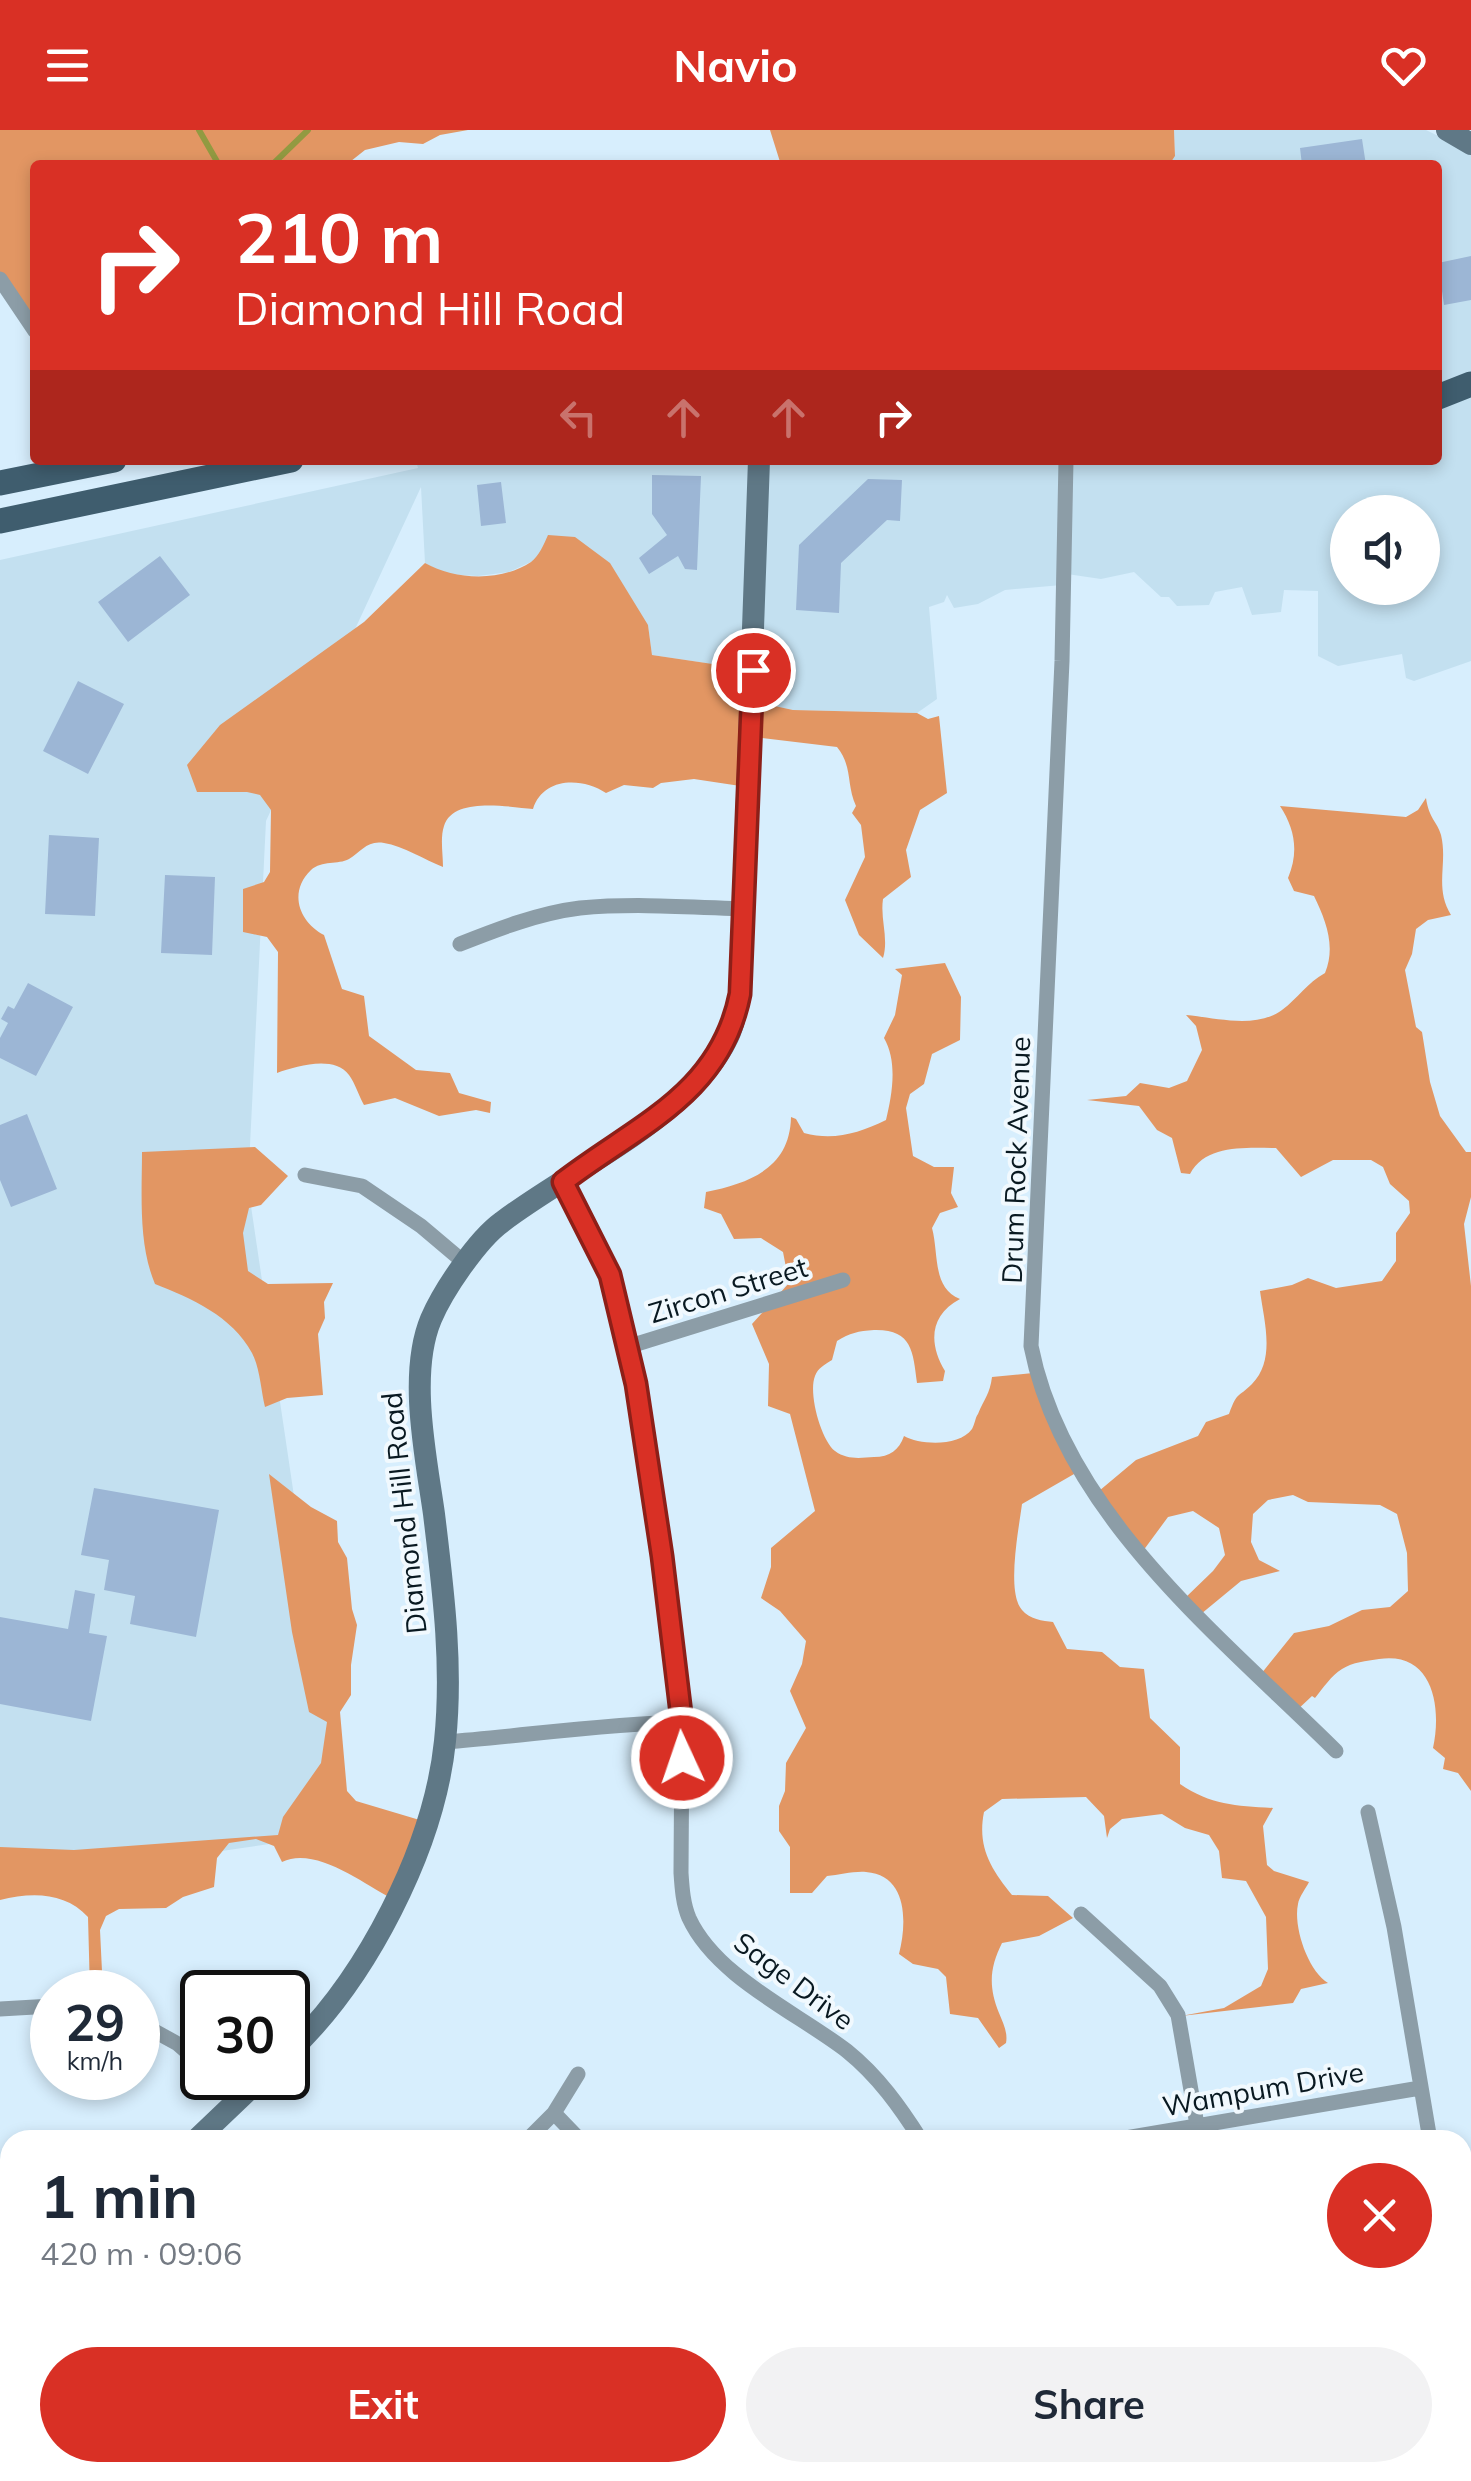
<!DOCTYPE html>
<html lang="en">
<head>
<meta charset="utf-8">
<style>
  body { margin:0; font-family:Mulish,sans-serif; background:#f2f2f3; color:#1f2937; height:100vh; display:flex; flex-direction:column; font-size:38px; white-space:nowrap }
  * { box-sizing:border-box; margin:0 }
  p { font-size:32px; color:#747a83 }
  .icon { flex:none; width:55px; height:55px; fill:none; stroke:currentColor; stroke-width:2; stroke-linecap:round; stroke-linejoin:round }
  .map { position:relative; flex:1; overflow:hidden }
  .side { position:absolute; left:0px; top:2000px; width:1472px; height:352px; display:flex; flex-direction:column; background:#fff; border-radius:30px 30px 0 0; box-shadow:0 5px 15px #0003 }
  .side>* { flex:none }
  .top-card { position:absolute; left:30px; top:30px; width:1412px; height:305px; border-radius:10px; box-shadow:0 5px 15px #0003; background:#d93025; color:#fff; overflow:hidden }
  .buttons { position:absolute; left:1330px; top:365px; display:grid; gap:20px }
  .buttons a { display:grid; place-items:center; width:110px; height:110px; border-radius:50%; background:#fff; box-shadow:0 5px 15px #0003; font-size:50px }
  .speed { position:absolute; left:30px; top:1840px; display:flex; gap:20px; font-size:50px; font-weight:700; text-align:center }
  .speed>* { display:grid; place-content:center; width:130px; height:130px; border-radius:50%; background:#fff; box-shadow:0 5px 15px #0003; line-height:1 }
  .speed small { font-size:25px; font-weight:400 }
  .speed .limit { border:5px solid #111; border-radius:15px; background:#fff; color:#111 }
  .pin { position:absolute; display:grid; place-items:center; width:85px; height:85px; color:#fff; margin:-42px; border:5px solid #fff; border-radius:50%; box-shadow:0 2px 10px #0007 }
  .me { position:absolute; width:110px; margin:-55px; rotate:357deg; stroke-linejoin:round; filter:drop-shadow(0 0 8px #0008) }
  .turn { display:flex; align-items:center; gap:35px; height:210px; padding:0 40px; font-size:45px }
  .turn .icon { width:130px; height:130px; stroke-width:2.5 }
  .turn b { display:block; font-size:70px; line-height:85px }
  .lanes { display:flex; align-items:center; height:95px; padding:0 40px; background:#0003; justify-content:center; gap:50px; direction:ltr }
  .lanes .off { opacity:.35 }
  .round { display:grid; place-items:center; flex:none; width:105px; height:105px; border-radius:52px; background:#f2f2f3 }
  .overview { display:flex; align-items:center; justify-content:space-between; height:170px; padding:0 40px }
  h1 { font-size:60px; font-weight:700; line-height:75px }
  .action { display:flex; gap:20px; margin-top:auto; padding:20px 40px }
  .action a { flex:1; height:115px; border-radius:60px; background:#d93025; color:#fff; font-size:40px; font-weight:700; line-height:115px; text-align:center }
  .action a+a { background:#f2f2f3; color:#1f2937 }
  header { display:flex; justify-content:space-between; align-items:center; height:130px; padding:0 40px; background:#d93025; color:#fff; font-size:45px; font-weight:700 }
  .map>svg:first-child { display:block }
</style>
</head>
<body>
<header><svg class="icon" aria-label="menu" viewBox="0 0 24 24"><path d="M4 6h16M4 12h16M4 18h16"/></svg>Navio<svg class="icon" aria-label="heart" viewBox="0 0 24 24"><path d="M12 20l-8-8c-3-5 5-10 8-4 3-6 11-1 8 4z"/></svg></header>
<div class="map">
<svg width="1471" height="2351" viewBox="0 0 1471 2351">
  <rect width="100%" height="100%" fill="#d7eefd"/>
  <path fill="#c3e0f0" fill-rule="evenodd" d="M 1174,0 L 1426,0 L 1471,22 L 1471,531 L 1414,551 L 1406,548 L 1402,524 L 1338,536 L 1318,526 L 1318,461 L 1284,460 L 1281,482 L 1252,485 L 1242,457 L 1215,462 L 1209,475 L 1177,476 L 1169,467 L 1161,467 L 1134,442 L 1101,449 L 1067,444 L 1062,455 L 1005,460 L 978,474 L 954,478 L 947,465 L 944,472 L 929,477 L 937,569 L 917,583 L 793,580 L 756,572 L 752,540 L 652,525 L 648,495 L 535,430 L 509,442 L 478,446 L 444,444 L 425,433 L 421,357 L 266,691 L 248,1056 L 344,1703 L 58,1745 L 0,1731 L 0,430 L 418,338 L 416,330 L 1438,330 L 1438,35 L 1169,35 L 1175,26 ZM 1348,382 L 1422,382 L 1422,458 L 1348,458 Z"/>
  <path fill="#e29663" d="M 0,0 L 468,0 L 440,5 L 423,14 L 399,12 L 365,20 L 346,35 L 35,35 L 35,198 L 0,148 Z
    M 770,0 L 1174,0 L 1175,26 L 1169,35 L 781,35 Z
    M 548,405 L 575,407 L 610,433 L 648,495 L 652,525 L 753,540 L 756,572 L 793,580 L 917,583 L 928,589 L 939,586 L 947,663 L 920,680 L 906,720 L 911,747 L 883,769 C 880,790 889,808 883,828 L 859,805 L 845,770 L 865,727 L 861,695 L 852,683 L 856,676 C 846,654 853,637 837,617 L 754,607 L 747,657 L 694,649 L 661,653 L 653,658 L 624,655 L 606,663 C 582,647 543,647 533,679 C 509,677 453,666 444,696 C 440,708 443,724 443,737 C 425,730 403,716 384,713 C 367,710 361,722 349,729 C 338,735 322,730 311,740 C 288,762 299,792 324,805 L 342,859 L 364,866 L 369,906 L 416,940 L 450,943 L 459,963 L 491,972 L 490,983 L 476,980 L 439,986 L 395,968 L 364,975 C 359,966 355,953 349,945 C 334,925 297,936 277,943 L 278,822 L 267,807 L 243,802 L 243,759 L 264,752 L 270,742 L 271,680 L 260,665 L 247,662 L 197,662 L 187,635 L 220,595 L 364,492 L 425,433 C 455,450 501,452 531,432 C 539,426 544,414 548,405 Z
    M 1426,668 C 1429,689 1437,691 1441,705 C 1448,734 1434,757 1451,785 L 1428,790 L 1416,799 L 1412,824 L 1405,840 L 1416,897 L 1422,902 L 1430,952 L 1440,986 L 1466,1022 L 1471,1022 L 1471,1067 L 1464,1094 L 1471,1156 L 1471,1661 L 1458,1643 L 1443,1639 L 1445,1628 L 1433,1618 C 1442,1577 1433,1521 1379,1529 C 1366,1531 1353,1532 1342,1539 C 1331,1546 1323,1558 1315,1568 L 1312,1566 L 1295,1582 L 1261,1544 L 1294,1503 L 1329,1496 L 1362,1480 L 1390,1477 L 1408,1461 L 1407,1423 L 1397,1384 L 1380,1375 L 1308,1372 L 1293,1365 L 1268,1370 L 1253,1384 L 1251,1412 L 1259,1430 L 1280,1441 L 1241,1451 L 1201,1484 L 1184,1469 L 1213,1441 L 1225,1425 L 1219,1398 L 1193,1381 L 1168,1387 L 1140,1425 L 1099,1361 L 1136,1330 L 1198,1306 L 1206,1292 L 1229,1284 C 1238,1260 1237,1269 1252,1254 C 1276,1230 1264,1191 1260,1161 L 1292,1155 L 1308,1148 L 1336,1158 L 1382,1151 L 1396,1131 L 1396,1103 L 1410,1083 L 1409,1071 L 1390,1054 L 1383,1037 L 1371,1030 L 1333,1030 L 1301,1047 L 1276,1018 C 1246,1018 1206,1014 1190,1044 L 1181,1043 L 1172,1008 L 1157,1000 L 1139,976 L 1087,970 L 1126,966 L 1140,953 L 1169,958 L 1187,951 L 1202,920 L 1196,896 L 1186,885 C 1217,888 1256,899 1282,880 C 1298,868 1307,853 1325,843 C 1336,816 1326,791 1314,766 L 1294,761 L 1288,748 C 1299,722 1295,699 1280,676 L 1406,687 L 1418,680 Z
    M 945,833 L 961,867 L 960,910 L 932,924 L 924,954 L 910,964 L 906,978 L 913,1026 L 934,1037 L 954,1037 L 951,1063 L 958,1077 L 940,1083 L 932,1098 C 939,1124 932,1158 960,1169 C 930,1185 928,1213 945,1241 L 943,1251 L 917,1253 C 913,1221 912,1199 874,1200 C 858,1201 850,1203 837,1211 L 832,1230 C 824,1235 818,1238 815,1246 C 808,1263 821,1310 835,1321 C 847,1330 860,1328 874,1327 C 890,1327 899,1320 904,1306 C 920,1315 959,1317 972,1299 C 975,1294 975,1288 978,1284 C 984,1269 990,1264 992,1247 L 1033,1243 L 1081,1340 L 1022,1374 C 1019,1398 1006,1462 1022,1480 C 1029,1489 1043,1491 1053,1492 L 1067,1519 L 1102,1522 L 1120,1537 L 1144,1539 L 1150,1588 L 1180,1617 L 1180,1654 C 1211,1675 1236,1676 1273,1678 L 1263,1696 L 1267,1735 L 1274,1741 L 1309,1752 C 1306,1758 1299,1767 1298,1774 C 1293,1797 1308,1841 1328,1853 L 1301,1859 L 1293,1873 L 1181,1886 L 1224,1878 L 1261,1856 L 1268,1839 L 1266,1787 L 1246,1751 L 1222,1748 L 1219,1721 L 1209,1705 L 1185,1698 L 1162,1684 L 1122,1689 L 1110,1699 L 1107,1708 L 1104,1686 L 1086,1667 L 1002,1669 L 984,1682 C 977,1717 991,1739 1012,1765 L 1048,1766 L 1073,1788 L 1039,1806 L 1002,1813 C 990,1837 988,1856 999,1883 C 1003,1893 1008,1902 1006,1913 L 999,1918 L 978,1888 L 950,1884 L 946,1847 L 938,1839 L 913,1834 L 899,1824 C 907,1793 908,1745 866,1742 C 854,1741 839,1745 827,1746 L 812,1763 L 790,1763 L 790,1717 L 779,1701 L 779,1676 L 785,1661 L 786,1633 L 806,1598 L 790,1561 L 802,1534 L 806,1511 L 780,1481 L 761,1468 L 771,1437 L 771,1418 L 815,1381 L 790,1284 L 768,1276 L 769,1234 L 752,1194 L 789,1153 L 783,1122 L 761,1108 L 734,1109 L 721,1084 L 704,1078 L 706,1062 C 750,1053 790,1038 791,987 L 796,989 L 804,1003 C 834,1011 859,1003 886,990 C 892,965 898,932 884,908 L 895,885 L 902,845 L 895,839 Z
    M 255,1017 L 288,1046 L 261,1075 L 249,1078 L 243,1103 L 248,1141 L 268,1154 L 333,1153 L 324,1172 L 325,1188 L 318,1204 L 323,1265 L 287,1268 L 265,1277 C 261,1261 260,1238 252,1223 C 232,1186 191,1168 155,1154 C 138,1114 142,1064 142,1022 Z
    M 269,1344 L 311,1377 L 337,1391 L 338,1412 L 347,1428 L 352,1479 L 357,1495 L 351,1535 L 351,1565 L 340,1582 L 347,1661 L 356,1671 L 423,1691 L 391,1768 C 362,1753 315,1716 282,1732 L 274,1716 L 256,1709 L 229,1713 L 217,1728 L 214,1757 L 183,1767 L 166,1778 L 119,1779 L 106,1786 L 100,1800 L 103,1862 L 90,1862 L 88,1787 C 65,1762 32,1762 0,1770 L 0,1717 L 74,1720 L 278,1705 L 283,1687 L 321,1633 L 327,1592 L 309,1582 L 292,1502 Z"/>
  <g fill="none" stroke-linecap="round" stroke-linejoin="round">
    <path stroke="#929a41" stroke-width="6" d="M 199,0 L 219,35
      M 272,35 L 308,0"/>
  </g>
  <path fill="#9cb6d5" d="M 1362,9 L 1366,35 L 1302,35 L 1300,18 Z
    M 1471,126 L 1471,170 L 1444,175 L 1438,133 Z
    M 652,345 L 701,346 L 697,440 L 685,439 L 678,426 L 649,444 L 639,428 L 667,405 L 652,384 Z
    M 868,349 L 902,350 L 900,391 L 887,390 L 841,433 L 839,483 L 796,480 L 799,415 Z
    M 501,352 L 506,393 L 481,396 L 477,355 Z
    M 160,426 L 190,465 L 128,512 L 98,472 Z
    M 78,551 L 124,574 L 88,644 L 43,621 Z
    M 49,705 L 99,708 L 95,786 L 45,784 Z
    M 165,745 L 215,747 L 212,825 L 161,823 Z
    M 28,853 L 73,877 L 36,946 L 0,928 L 0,908 L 8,893 L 1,889 L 8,876 L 14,879 Z
    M 27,984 L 57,1059 L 11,1077 L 0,1050 L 0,995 Z
    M 94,1358 L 219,1380 L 196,1507 L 130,1494 L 135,1466 L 104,1460 L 109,1430 L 81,1425 Z
    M 75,1460 L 95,1464 L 89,1503 L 107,1506 L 91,1591 L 0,1574 L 0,1487 L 68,1499 Z"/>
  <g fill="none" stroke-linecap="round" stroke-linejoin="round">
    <path stroke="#8c9da7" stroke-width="15" d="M 0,149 L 35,201
      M 1066,330 L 1062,531 L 1031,1216 C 1064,1384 1221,1507 1336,1621
      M 460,814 C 498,799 539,783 580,778 C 634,773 690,777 744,779
      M 305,1045 L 362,1056 L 421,1096 L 466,1134
      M 563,1052 L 610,1145 L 636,1254 L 663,1426 L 682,1592 L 681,1743 C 682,1758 683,1774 689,1788 C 716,1847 798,1883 847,1921 C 878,1946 900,1977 921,2010
      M 627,1217 L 843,1150
      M 445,1612 C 524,1606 602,1594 682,1592
      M 1368,1682 L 1394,1797 L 1430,2010
      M 1081,1784 L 1160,1856 L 1178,1885 L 1197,1995
      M 0,1879 L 52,1876
      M 138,1892 L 178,1914 L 202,1935
      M 217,1948 L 240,1967
      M 554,1983 L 580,2010
      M 527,2010 L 554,1983 L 578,1944
      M 1114,2010 L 1420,1958
      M 0,2155 L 10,2158
      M 1462,2191 L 1466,2229 L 1462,2313
      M 779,2342 L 783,2351
      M 1026,2342 L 1029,2351
      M 271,2351 L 271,2342
      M 598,2351 L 616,2342
      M 1082,2351 L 1093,2342
      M 1461,2351 L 1461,2342"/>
    <path stroke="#5f7886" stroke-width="22" d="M 1447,0 L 1471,14
      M 288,1923 C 366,1850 434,1718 445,1611 C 453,1535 443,1459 434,1384 C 426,1327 408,1244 431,1189 C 443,1161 477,1110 502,1092 C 571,1039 690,988 728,907 C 735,893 737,878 740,863 L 759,330
      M 196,2010 L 261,1948
      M 24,2342 L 24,2351"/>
    <path stroke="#3f5d6e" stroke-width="25" d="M 1438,267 L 1471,254
      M 0,353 L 114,330
      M 0,391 L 291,330"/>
  </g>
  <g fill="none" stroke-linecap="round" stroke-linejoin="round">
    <defs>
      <path id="route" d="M 682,1628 L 682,1592 L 662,1426 L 636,1254 L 610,1145 L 563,1052 C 637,995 720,965 740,864 L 753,540"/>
    </defs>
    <use href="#route" stroke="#8d1f18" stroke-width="25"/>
    <use href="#route" stroke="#d93025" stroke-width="18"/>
  </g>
  <g text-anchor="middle" stroke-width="8" stroke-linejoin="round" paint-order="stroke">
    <g font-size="28" fill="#091921" stroke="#f1f9fe">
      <text transform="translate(1016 1030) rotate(-88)" y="10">Drum Rock Avenue</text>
      <text transform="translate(728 1160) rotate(-17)" y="10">Zircon Street</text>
      <text transform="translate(404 1383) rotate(-96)" y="10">Diamond Hill Road</text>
      <text transform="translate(794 1851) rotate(37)" y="10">Sage Drive</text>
      <text transform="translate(1263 1959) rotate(-10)" y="10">Wampum Drive</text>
    </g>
  </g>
</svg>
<div class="buttons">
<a><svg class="icon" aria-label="sound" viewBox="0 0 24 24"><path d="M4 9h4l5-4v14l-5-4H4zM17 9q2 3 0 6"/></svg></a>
</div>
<div class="speed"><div>29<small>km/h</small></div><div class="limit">30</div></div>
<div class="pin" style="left:753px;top:540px;background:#d93025"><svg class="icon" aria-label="arrive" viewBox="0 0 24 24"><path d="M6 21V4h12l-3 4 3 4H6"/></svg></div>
<svg class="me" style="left:682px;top:1628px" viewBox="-20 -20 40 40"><circle r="17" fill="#d93025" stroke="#fff" stroke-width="3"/><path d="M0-11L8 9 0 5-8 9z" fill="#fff"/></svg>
<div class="top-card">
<div class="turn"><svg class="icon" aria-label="right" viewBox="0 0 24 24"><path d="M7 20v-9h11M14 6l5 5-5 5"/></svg><div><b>210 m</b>Diamond Hill Road</div></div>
<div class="lanes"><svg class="icon off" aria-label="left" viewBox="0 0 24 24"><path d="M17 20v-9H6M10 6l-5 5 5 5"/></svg><svg class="icon off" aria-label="ahead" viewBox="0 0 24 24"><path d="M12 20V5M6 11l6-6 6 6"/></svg><svg class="icon off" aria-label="ahead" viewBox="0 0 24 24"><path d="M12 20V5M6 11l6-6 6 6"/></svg><svg class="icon" aria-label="right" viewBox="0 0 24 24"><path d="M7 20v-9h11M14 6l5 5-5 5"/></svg></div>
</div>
<section class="side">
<div class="overview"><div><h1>1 min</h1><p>420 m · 09:06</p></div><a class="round" style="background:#d93025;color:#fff"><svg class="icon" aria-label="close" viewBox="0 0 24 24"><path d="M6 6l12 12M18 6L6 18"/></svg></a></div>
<div class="action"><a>Exit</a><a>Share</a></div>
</section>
</div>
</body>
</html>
